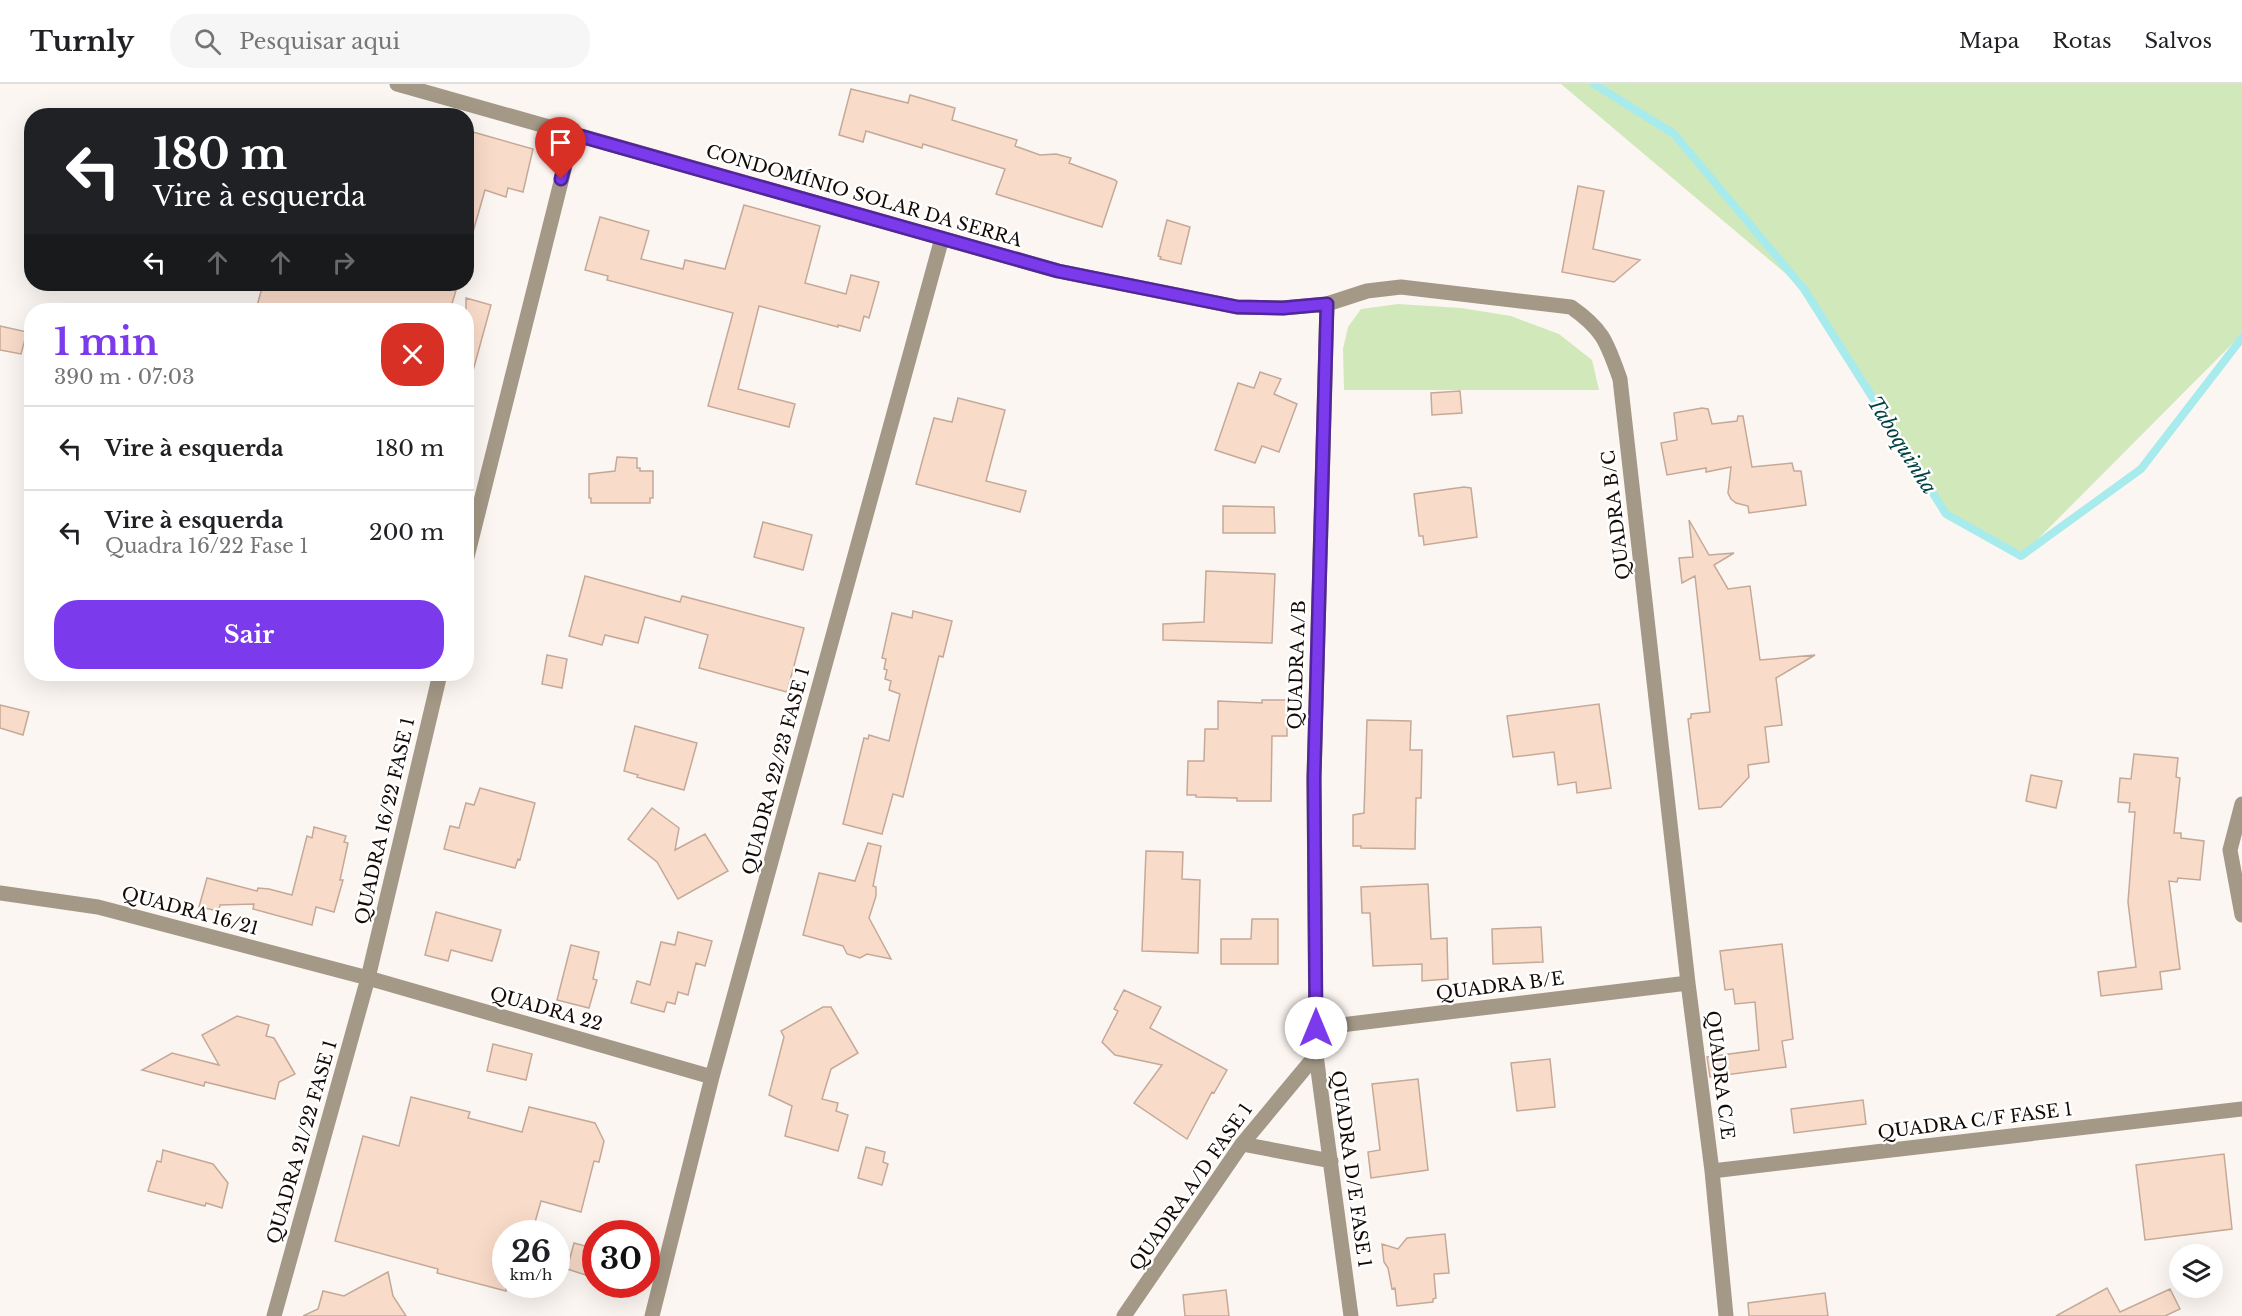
<!DOCTYPE html>
<html lang="pt">
<head>
<meta charset="utf-8">
<style>
  body { margin:0; font-family:"Libre Baskerville",serif; background:#f6f6f6; color:#202124; height:100vh; display:flex; flex-direction:column; font-size:22px; white-space:nowrap }
  * { box-sizing:border-box; margin:0 }
  p { font-size:20px; color:#757577 }
  .icon { flex:none; width:33px; height:33px; fill:none; stroke:currentColor; stroke-width:2; stroke-linecap:round; stroke-linejoin:round }
  .map { position:relative; flex:1; overflow:hidden }
  .drawer { position:absolute; left:24px; top:219px; width:450px; height:378px; display:flex; flex-direction:column; background:#fff; border-radius:24px; box-shadow:0 6px 24px #0002 }
  .drawer>* { flex:none }
  .banner { position:absolute; left:24px; top:24px; width:450px; height:183px; border-radius:24px; box-shadow:0 6px 24px #0002; background:#202124; color:#fff; overflow:hidden }
  .tools { position:absolute; left:2169px; top:1160px; display:grid; gap:12px }
  .tools a { display:grid; place-items:center; width:54px; height:54px; border-radius:50%; background:#fff; box-shadow:0 6px 24px #0002; font-size:30px }
  .speed { position:absolute; left:492px; top:1136px; display:flex; gap:12px; font-size:30px; font-weight:700; text-align:center }
  .speed>* { display:grid; place-content:center; width:78px; height:78px; border-radius:50%; background:#fff; box-shadow:0 6px 24px #0002; line-height:1 }
  .speed small { font-size:15px; font-weight:400 }
  .speed .limit { border:9px solid #d22; background:#fff; color:#111 }
  .pin { position:absolute; display:grid; place-items:center; width:51px; height:51px; color:#fff; margin:-62px -26px; border-radius:50% 50% 50% 0; rotate:-45deg; box-shadow:0 0 6px #0007 }
  .pin .icon { rotate:45deg }
  .me { position:absolute; width:66px; margin:-33px; rotate:0deg; stroke-linejoin:round; filter:drop-shadow(0 0 4px #0008) }
  .turn { display:flex; align-items:center; gap:21px; height:126px; padding:0 30px; font-size:27px }
  .turn .icon { width:78px; height:78px; stroke-width:2.5 }
  .turn b { display:block; font-size:42px; line-height:51px }
  .lanes { display:flex; align-items:center; height:57px; padding:0 30px; background:#0003; justify-content:center; gap:30px; direction:ltr }
  .lanes .off { opacity:.35 }
  .round { display:grid; place-items:center; flex:none; width:63px; height:63px; border-radius:24px; background:#f6f6f6 }
  .overview { display:flex; align-items:center; justify-content:space-between; height:102px; padding:0 30px }
  h1 { font-size:36px; font-weight:700; line-height:45px; color:#7c3aed }
  .action { display:flex; gap:12px; margin-top:auto; padding:12px 30px }
  .action a { flex:1; height:69px; border-radius:24px; background:#7c3aed; color:#fff; font-size:24px; font-weight:700; line-height:69px; text-align:center }
  ul { padding:0; list-style:none }
  li { display:flex; align-items:center; gap:18px; height:84px; padding:0 30px; border-top:2px solid #e0e0e0 }
  li div { flex:1 }
  li b { display:block; font-size:22px }
  li em { font-style:normal }
  header { display:flex; align-items:center; gap:36px; box-sizing:border-box; height:84px; padding:0 30px; background:#fff; border-bottom:2px solid #e0e0e0 }
  header strong { font-size:28px }
  nav { display:flex; gap:33px; margin-inline-start:auto; font-size:21px }
  .search { width:420px; height:54px; background:#f6f6f6; display:flex; align-items:center; gap:15px; box-sizing:border-box; padding:0 21px; border-radius:24px; color:#757577; font-size:22px }
  .map>svg:first-child { display:block }
</style>
</head>
<body>
<header>
<strong>Turnly</strong>
<div class="search"><svg class="icon" aria-label="search" viewBox="0 0 24 24"><circle cx="10" cy="10" r="6"/><path d="M15 15l6 6"/></svg>Pesquisar aqui</div>
<nav><a>Mapa</a><a>Rotas</a><a>Salvos</a></nav>
</header>
<div class="map">
<svg width="2242" height="1232" viewBox="0 0 2242 1232">
  <rect width="100%" height="100%" fill="#fcf6f2"/>
  <path fill="#d1e8ba" d="M 1561,0 L 2242,0 L 2242,250 L 2021,472 L 1946,430 L 1804,205 Z
    M 1398,220 L 1461,224 L 1511,232 L 1559,250 L 1592,276 L 1599,306 L 1344,306 L 1343,265 L 1348,243 L 1361,225 Z"/>
  <g fill="none" stroke-linecap="round" stroke-linejoin="round">
    <path stroke="#a8ebec" stroke-width="8" d="M 1594,0 L 1674,50 L 1804,205 L 1946,430 L 2021,472 L 2141,385 L 2242,254"/>
  </g>
  <path fill="#f9dbc9" stroke="#c5a998" stroke-width="1.5" d="M 851,5 L 908,19 L 910,11 L 955,24 L 952,36 L 1017,56 L 1015,62 L 1040,71 L 1056,70 L 1071,74 L 1069,79 L 1115,96 L 1117,98 L 1102,143 L 996,110 L 1005,85 L 923,60 L 922,64 L 866,47 L 863,58 L 839,51 Z
    M 466,46 L 533,65 L 523,108 L 508,104 L 506,113 L 485,106 L 473,148 L 466,148 Z
    M 1578,102 L 1604,107 L 1593,165 L 1640,176 L 1614,198 L 1562,188 Z
    M 744,121 L 820,142 L 805,199 L 846,210 L 851,191 L 879,198 L 869,234 L 864,232 L 860,247 L 838,241 L 838,243 L 759,222 L 738,305 L 795,320 L 789,343 L 708,322 L 733,229 L 607,196 L 608,192 L 585,186 L 600,133 L 649,147 L 641,175 L 683,185 L 685,176 L 725,185 Z
    M 1167,136 L 1190,143 L 1181,180 L 1160,175 L 1161,173 L 1158,172 Z
    M 263,200 L 458,200 L 450,226 L 274,226 L 257,222 Z
    M 466,214 L 491,221 L 473,287 L 466,286 Z
    M 0,242 L 27,248 L 21,270 L 0,266 Z
    M 1260,288 L 1281,295 L 1274,310 L 1297,320 L 1279,368 L 1262,362 L 1255,379 L 1215,366 L 1238,299 L 1254,304 Z
    M 1460,307 L 1462,329 L 1432,331 L 1431,309 Z
    M 958,314 L 1005,326 L 986,397 L 1026,407 L 1020,428 L 916,400 L 934,334 L 952,338 Z
    M 1702,324 L 1708,325 L 1712,340 L 1737,337 L 1738,332 L 1743,332 L 1752,383 L 1792,379 L 1794,387 L 1801,387 L 1806,421 L 1749,429 L 1748,422 L 1736,419 L 1731,415 L 1728,409 L 1731,383 L 1706,388 L 1706,384 L 1667,391 L 1661,359 L 1677,356 L 1674,329 Z
    M 617,373 L 637,374 L 637,384 L 640,384 L 640,387 L 653,387 L 653,414 L 650,414 L 650,419 L 591,419 L 591,414 L 589,414 L 589,390 L 615,387 Z
    M 1464,403 L 1471,404 L 1477,453 L 1424,461 L 1423,452 L 1419,452 L 1414,410 Z
    M 1223,422 L 1274,423 L 1275,449 L 1223,449 Z
    M 1689,436 L 1709,471 L 1734,469 L 1714,481 L 1728,505 L 1750,502 L 1760,576 L 1815,571 L 1776,594 L 1782,641 L 1765,643 L 1769,678 L 1748,681 L 1749,693 L 1721,723 L 1699,725 L 1688,635 L 1691,634 L 1691,630 L 1710,628 L 1695,492 L 1682,499 L 1679,474 L 1693,473 Z
    M 763,438 L 812,451 L 803,486 L 754,473 Z
    M 1206,487 L 1275,490 L 1272,559 L 1163,556 L 1163,540 L 1204,538 Z
    M 585,492 L 680,518 L 682,512 L 804,544 L 787,608 L 699,584 L 708,551 L 645,533 L 638,559 L 605,551 L 602,561 L 569,552 Z
    M 913,527 L 952,537 L 943,573 L 939,572 L 903,713 L 893,710 L 882,750 L 843,740 L 864,654 L 868,655 L 869,651 L 889,657 L 900,610 L 889,606 L 891,597 L 885,595 L 887,586 L 884,585 L 886,575 L 882,574 L 892,529 L 912,534 Z
    M 547,571 L 567,575 L 562,604 L 542,600 Z
    M 1262,616 L 1287,616 L 1287,652 L 1272,652 L 1271,717 L 1237,717 L 1237,714 L 1196,713 L 1196,711 L 1187,711 L 1188,677 L 1204,677 L 1205,645 L 1218,645 L 1218,617 L 1262,619 Z
    M 1599,620 L 1611,704 L 1577,709 L 1576,698 L 1558,701 L 1554,668 L 1513,673 L 1507,632 Z
    M 0,621 L 29,628 L 23,651 L 0,644 Z
    M 1367,636 L 1411,637 L 1410,666 L 1422,666 L 1421,714 L 1416,714 L 1415,765 L 1361,764 L 1361,762 L 1353,762 L 1353,731 L 1364,729 Z
    M 635,642 L 697,659 L 684,706 L 647,696 L 637,693 L 638,691 L 624,687 Z
    M 2134,670 L 2178,674 L 2176,693 L 2180,694 L 2174,749 L 2181,749 L 2181,754 L 2204,757 L 2200,796 L 2178,794 L 2177,798 L 2169,797 L 2180,885 L 2160,888 L 2162,905 L 2101,912 L 2098,888 L 2136,883 L 2128,818 L 2135,728 L 2129,728 L 2130,719 L 2118,718 L 2120,694 L 2131,695 Z
    M 2031,691 L 2062,697 L 2056,724 L 2026,717 Z
    M 480,704 L 535,719 L 520,776 L 518,775 L 515,784 L 444,765 L 450,742 L 459,744 L 466,719 L 474,721 Z
    M 652,724 L 679,744 L 675,766 L 705,750 L 728,787 L 678,815 L 657,778 L 628,755 Z
    M 314,743 L 346,752 L 344,758 L 348,759 L 340,796 L 343,796 L 334,828 L 316,823 L 312,841 L 253,825 L 254,820 L 220,821 L 219,827 L 199,823 L 207,794 L 257,807 L 258,804 L 269,805 L 292,811 L 307,752 L 312,754 Z
    M 868,759 L 881,762 L 873,802 L 876,803 L 876,812 L 869,834 L 891,875 L 867,870 L 860,874 L 847,870 L 843,862 L 803,851 L 819,789 L 855,797 Z
    M 1146,767 L 1183,768 L 1182,795 L 1200,796 L 1198,869 L 1142,867 Z
    M 1428,800 L 1431,855 L 1447,854 L 1448,895 L 1422,897 L 1422,880 L 1373,882 L 1370,829 L 1362,829 L 1361,803 Z
    M 436,828 L 501,846 L 492,877 L 451,866 L 448,877 L 425,871 Z
    M 1252,835 L 1278,835 L 1278,880 L 1221,880 L 1221,855 L 1251,855 Z
    M 1541,843 L 1543,878 L 1493,880 L 1492,845 Z
    M 678,848 L 712,857 L 705,882 L 696,879 L 688,911 L 678,908 L 675,920 L 667,918 L 664,928 L 631,919 L 637,897 L 650,901 L 661,858 L 675,861 Z
    M 1782,860 L 1793,955 L 1782,957 L 1786,983 L 1710,993 L 1707,973 L 1759,966 L 1755,918 L 1735,920 L 1733,905 L 1725,906 L 1720,867 Z
    M 571,861 L 599,868 L 593,895 L 597,896 L 589,924 L 557,916 Z
    M 1124,906 L 1161,923 L 1150,944 L 1227,986 L 1214,1009 L 1212,1008 L 1187,1055 L 1134,1019 L 1162,981 L 1115,971 L 1102,958 L 1118,927 L 1114,925 Z
    M 823,923 L 831,923 L 858,969 L 831,985 L 822,1015 L 838,1019 L 836,1027 L 848,1031 L 838,1067 L 785,1052 L 792,1022 L 769,1011 L 784,953 L 781,947 Z
    M 237,932 L 269,941 L 266,952 L 274,954 L 295,990 L 279,998 L 275,1015 L 205,998 L 204,1002 L 142,986 L 172,969 L 219,981 L 202,951 Z
    M 493,960 L 532,970 L 526,996 L 487,987 Z
    M 1550,975 L 1555,1023 L 1517,1027 L 1511,979 Z
    M 1418,995 L 1428,1086 L 1371,1094 L 1368,1068 L 1380,1066 L 1372,1000 Z
    M 411,1013 L 470,1028 L 468,1034 L 522,1048 L 529,1023 L 595,1039 L 604,1057 L 599,1078 L 594,1077 L 581,1128 L 541,1117 L 532,1149 L 506,1149 L 506,1207 L 437,1189 L 438,1185 L 335,1157 L 363,1052 L 399,1062 Z
    M 1863,1016 L 1866,1040 L 1794,1049 L 1791,1025 Z
    M 866,1063 L 885,1068 L 883,1078 L 888,1080 L 882,1101 L 858,1094 Z
    M 163,1066 L 213,1080 L 228,1099 L 222,1124 L 206,1119 L 205,1122 L 148,1107 L 157,1077 L 161,1078 Z
    M 2224,1070 L 2232,1145 L 2145,1156 L 2136,1081 Z
    M 1445,1150 L 1449,1189 L 1434,1190 L 1436,1214 L 1433,1215 L 1433,1218 L 1397,1222 L 1395,1204 L 1392,1205 L 1388,1184 L 1384,1178 L 1382,1160 L 1398,1165 L 1407,1154 Z
    M 574,1159 L 596,1165 L 596,1181 L 592,1193 L 567,1185 Z
    M 388,1188 L 393,1212 L 406,1232 L 303,1232 L 318,1225 L 323,1207 L 344,1212 Z
    M 2107,1204 L 2120,1228 L 2170,1205 L 2180,1225 L 2165,1232 L 2056,1232 Z
    M 1226,1206 L 1229,1232 L 1185,1232 L 1183,1211 Z
    M 1825,1209 L 1828,1232 L 1749,1232 L 1748,1219 Z"/>
  <g fill="none" stroke-linecap="round" stroke-linejoin="round">
    <path stroke="#a49886" stroke-width="15" d="M 397,0 L 1058,187 L 1237,223 L 1283,224 L 1327,220 L 1367,207 L 1401,203 L 1571,223 C 1604,246 1607,259 1620,295 L 1688,899 L 1712,1087 L 1726,1232
      M 1327,220 L 1314,694 L 1316,971 L 1351,1232
      M 466,477 L 573,50
      M 2242,720 L 2230,766 L 2242,831
      M 0,809 L 98,823 L 368,894 L 712,993
      M 1316,944 L 1688,899
      M 1242,1060 L 1331,1077
      M 1712,1087 L 2242,1025
      M 274,1232 L 368,894 L 440,590
      M 652,1232 L 712,993 L 942,154
      M 1124,1232 L 1242,1060 L 1316,971"/>
  </g>
  <g fill="none" stroke-linecap="round" stroke-linejoin="round">
    <defs>
      <path id="route" d="M 561,95 L 573,50 L 1058,187 L 1237,223 L 1283,224 L 1327,220 L 1314,694 L 1316,944"/>
    </defs>
    <use href="#route" stroke="#51269a" stroke-width="15"/>
    <use href="#route" stroke="#7c3aed" stroke-width="10"/>
  </g>
  <g text-anchor="middle" stroke-width="5" stroke-linejoin="round" paint-order="stroke">
    <g font-size="18" fill="#130a05" stroke="#fff">
      <text transform="translate(864 112) rotate(16)" y="6">CONDOMÍNIO SOLAR DA SERRA</text>
      <text transform="translate(1616 431) rotate(-97)" y="6">QUADRA B/C</text>
      <text transform="translate(1297 581) rotate(-88)" y="6">QUADRA A/B</text>
      <text transform="translate(776 687) rotate(-75)" y="6">QUADRA 22/23 FASE 1</text>
      <text transform="translate(385 737) rotate(-77)" y="6">QUADRA 16/22 FASE 1</text>
      <text transform="translate(190 827) rotate(15)" y="6">QUADRA 16/21</text>
      <text transform="translate(1500 902) rotate(-7)" y="6">QUADRA B/E</text>
      <text transform="translate(546 925) rotate(16)" y="6">QUADRA 22</text>
      <text transform="translate(1720 991) rotate(83)" y="6">QUADRA C/E</text>
      <text transform="translate(1975 1037) rotate(-7)" y="6">QUADRA C/F FASE 1</text>
      <text transform="translate(302 1058) rotate(-74)" y="6">QUADRA 21/22 FASE 1</text>
      <text transform="translate(1351 1085) rotate(82)" y="6">QUADRA D/E FASE 1</text>
      <text transform="translate(1191 1103) rotate(-55)" y="6">QUADRA A/D FASE 1</text>
    </g>
    <g font-size="20" font-style="italic" fill="#014143" stroke="#fff">
      <text transform="translate(1902 361) rotate(58)" y="7">Taboquinha</text>
    </g>
  </g>
</svg>
<div class="tools">
<a><svg class="icon" aria-label="layers" viewBox="0 0 24 24"><path d="M12 4l9 5-9 5-9-5zM3 14l9 5 9-5"/></svg></a>
</div>
<div class="speed"><div>26<small>km/h</small></div><div class="limit">30</div></div>
<div class="pin" style="left:561px;top:95px;background:#d93025"><svg class="icon" aria-label="arrive" viewBox="0 0 24 24"><path d="M6 21V4h12l-3 4 3 4H6"/></svg></div>
<svg class="me" style="left:1316px;top:944px" viewBox="-20 -20 40 40"><circle r="19" fill="#fff"/><path d="M0-13L10 11 0 6-10 11z" fill="#7c3aed"/></svg>
<div class="banner">
<div class="turn"><svg class="icon" aria-label="left" viewBox="0 0 24 24"><path d="M17 20v-9H6M10 6l-5 5 5 5"/></svg><div><b>180 m</b>Vire à esquerda</div></div>
<div class="lanes"><svg class="icon" aria-label="left" viewBox="0 0 24 24"><path d="M17 20v-9H6M10 6l-5 5 5 5"/></svg><svg class="icon off" aria-label="ahead" viewBox="0 0 24 24"><path d="M12 20V5M6 11l6-6 6 6"/></svg><svg class="icon off" aria-label="ahead" viewBox="0 0 24 24"><path d="M12 20V5M6 11l6-6 6 6"/></svg><svg class="icon off" aria-label="right" viewBox="0 0 24 24"><path d="M7 20v-9h11M14 6l5 5-5 5"/></svg></div>
</div>
<section class="drawer">
<div class="overview"><div><h1>1 min</h1><p>390 m · 07:03</p></div><a class="round" style="background:#d93025;color:#fff"><svg class="icon" aria-label="close" viewBox="0 0 24 24"><path d="M6 6l12 12M18 6L6 18"/></svg></a></div>
<ul>
<li><svg class="icon" aria-label="left" viewBox="0 0 24 24"><path d="M17 20v-9H6M10 6l-5 5 5 5"/></svg><div><b>Vire à esquerda</b></div><em>180 m</em></li>
<li><svg class="icon" aria-label="left" viewBox="0 0 24 24"><path d="M17 20v-9H6M10 6l-5 5 5 5"/></svg><div><b>Vire à esquerda</b><p>Quadra 16/22 Fase 1</p></div><em>200 m</em></li>
</ul>
<div class="action"><a>Sair</a></div>
</section>
</div>
</body>
</html>
